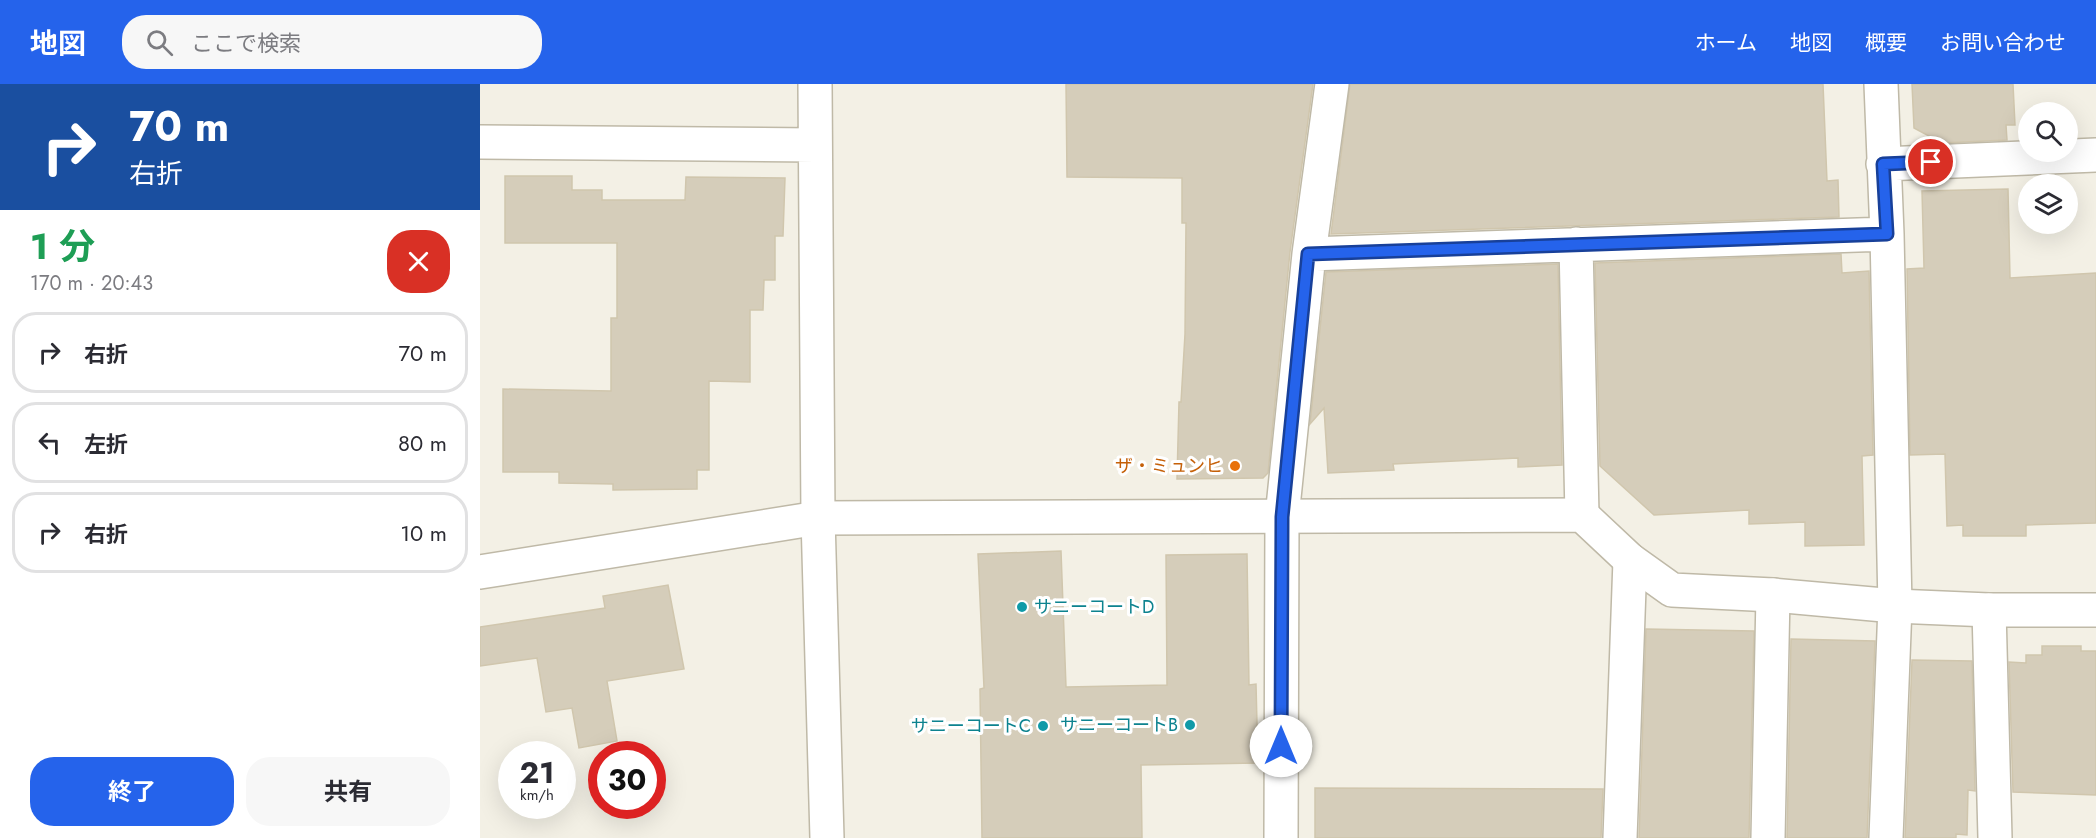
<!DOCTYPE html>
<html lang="ja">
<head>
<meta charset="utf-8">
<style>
  body { margin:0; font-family:Jost,"Noto Sans JP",sans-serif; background:#f7f7f7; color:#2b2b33; height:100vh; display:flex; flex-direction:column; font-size:22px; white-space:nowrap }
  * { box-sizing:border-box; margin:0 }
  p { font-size:20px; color:#7c7c81 }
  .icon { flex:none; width:33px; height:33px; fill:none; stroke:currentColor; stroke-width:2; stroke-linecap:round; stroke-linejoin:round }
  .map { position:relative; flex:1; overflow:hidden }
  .sheet { display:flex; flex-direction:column; background:#fff; width:480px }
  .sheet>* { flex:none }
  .top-card { background:#1a4fa0; color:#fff; overflow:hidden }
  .fabs { position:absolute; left:1538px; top:18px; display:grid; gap:12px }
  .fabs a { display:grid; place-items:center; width:60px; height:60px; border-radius:50%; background:#fff; box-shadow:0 6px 24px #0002; font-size:30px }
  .speed { position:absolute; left:18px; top:657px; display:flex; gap:12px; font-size:30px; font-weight:700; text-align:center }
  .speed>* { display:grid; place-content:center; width:78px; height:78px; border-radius:50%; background:#fff; box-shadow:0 6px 24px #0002; line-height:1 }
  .speed small { font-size:15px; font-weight:400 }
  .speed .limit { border:9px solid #d22; background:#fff; color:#111 }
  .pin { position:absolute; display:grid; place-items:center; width:51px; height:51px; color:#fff; margin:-26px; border:3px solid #fff; border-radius:50%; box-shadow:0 2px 6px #0007 }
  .me { position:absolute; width:66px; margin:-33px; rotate:0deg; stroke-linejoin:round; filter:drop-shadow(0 0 4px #0008) }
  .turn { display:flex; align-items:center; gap:21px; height:126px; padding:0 30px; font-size:27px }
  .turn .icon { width:78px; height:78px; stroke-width:2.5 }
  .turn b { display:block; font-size:42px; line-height:51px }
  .round { display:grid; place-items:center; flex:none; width:63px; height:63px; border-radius:24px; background:#f7f7f7 }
  .summary { display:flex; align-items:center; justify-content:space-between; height:102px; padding:0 30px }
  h1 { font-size:36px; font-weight:700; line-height:45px; color:#1e9e55 }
  .primary-button { display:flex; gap:12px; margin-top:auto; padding:12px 30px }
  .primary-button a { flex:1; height:69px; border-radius:24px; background:#2563eb; color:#fff; font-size:24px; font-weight:700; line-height:69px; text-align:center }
  .primary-button a+a { background:#f7f7f7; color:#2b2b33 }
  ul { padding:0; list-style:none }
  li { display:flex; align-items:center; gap:18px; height:81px; margin:0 12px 9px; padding:0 18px; border:3px solid #e1e1e2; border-radius:24px }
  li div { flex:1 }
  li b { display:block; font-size:22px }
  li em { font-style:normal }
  header { display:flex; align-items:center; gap:36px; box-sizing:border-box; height:84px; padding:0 30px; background:#2563eb; color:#fff }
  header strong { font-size:28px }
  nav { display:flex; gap:33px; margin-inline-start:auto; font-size:21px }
  .search { width:420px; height:54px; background:#f7f7f7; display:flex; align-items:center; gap:15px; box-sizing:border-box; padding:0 21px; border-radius:24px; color:#7c7c81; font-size:22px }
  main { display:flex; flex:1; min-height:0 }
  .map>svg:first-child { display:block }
</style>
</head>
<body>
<header>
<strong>地図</strong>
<div class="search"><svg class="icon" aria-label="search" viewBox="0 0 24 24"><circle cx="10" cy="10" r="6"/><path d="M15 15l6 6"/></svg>ここで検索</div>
<nav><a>ホーム</a><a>地図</a><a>概要</a><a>お問い合わせ</a></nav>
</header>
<main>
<section class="sheet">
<div class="top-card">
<div class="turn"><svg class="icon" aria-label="right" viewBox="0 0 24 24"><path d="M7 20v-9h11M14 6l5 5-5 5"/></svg><div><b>70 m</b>右折</div></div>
</div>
<div class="summary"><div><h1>1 分</h1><p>170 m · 20:43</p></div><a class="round" style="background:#d93025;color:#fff"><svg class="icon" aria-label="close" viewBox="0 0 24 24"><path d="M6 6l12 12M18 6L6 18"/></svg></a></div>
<ul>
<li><svg class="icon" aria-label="right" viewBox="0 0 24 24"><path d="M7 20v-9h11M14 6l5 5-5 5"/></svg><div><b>右折</b></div><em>70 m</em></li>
<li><svg class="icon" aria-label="left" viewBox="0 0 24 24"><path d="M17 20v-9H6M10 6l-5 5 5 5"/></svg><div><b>左折</b></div><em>80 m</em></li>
<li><svg class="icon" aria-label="right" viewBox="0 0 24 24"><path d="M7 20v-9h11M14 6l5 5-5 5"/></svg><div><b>右折</b></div><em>10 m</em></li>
</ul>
<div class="primary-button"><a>終了</a><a>共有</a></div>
</section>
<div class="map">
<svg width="1616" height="754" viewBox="0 0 1616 754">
  <rect width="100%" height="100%" fill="#f3f0e5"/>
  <path fill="#d5cdba" stroke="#d0c6ad" stroke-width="1.5" d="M 586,0 L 833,0 L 810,168 L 788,389 L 783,394 L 697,395 L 699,318 L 701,318 L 705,250 L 706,139 L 702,139 L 702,94 L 587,93 Z
    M 870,0 L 1343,0 L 1347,97 L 1358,96 L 1359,133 L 851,150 Z
    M 1432,0 L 1533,0 L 1535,41 L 1526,41 L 1527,56 L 1462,59 L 1434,44 Z
    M 25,92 L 92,92 L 92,106 L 122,106 L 122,116 L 205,116 L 206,93 L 305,94 L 303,152 L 295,152 L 295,196 L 284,196 L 283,226 L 270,226 L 270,298 L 229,297 L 229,386 L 217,386 L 217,405 L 133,406 L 133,400 L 79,399 L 79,388 L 23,388 L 23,305 L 131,307 L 131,234 L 137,234 L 137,159 L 25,159 Z
    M 1528,105 L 1530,194 L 1616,189 L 1616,439 L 1546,441 L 1546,452 L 1483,452 L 1483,441 L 1467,442 L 1465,370 L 1430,371 L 1427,185 L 1444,184 L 1442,107 Z
    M 1361,170 L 1362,189 L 1389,187 L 1393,371 L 1382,372 L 1384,461 L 1325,462 L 1325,438 L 1269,440 L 1269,426 L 1174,431 L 1120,382 L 1115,179 Z
    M 1078,180 L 1082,381 L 1038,383 L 1038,374 L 913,380 L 914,386 L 848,389 L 844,324 L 830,340 L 846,188 Z
    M 581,467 L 586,603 L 687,601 L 686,471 L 767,470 L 769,601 L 776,600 L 778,679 L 661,681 L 662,754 L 502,754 L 500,605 L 504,604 L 498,470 Z
    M 188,501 L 204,585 L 127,597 L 137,657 L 99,664 L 92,624 L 66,628 L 57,574 L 0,582 L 0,543 L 125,524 L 123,512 Z
    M 1166,545 L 1274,547 L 1269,754 L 1159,754 Z
    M 1311,555 L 1395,557 L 1387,754 L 1307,754 Z
    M 1562,562 L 1601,562 L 1601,567 L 1616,567 L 1616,711 L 1533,708 L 1529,578 L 1546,579 L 1546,571 L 1562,571 Z
    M 1432,576 L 1492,577 L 1495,707 L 1488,706 L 1487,751 L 1476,750 L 1476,754 L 1425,754 Z
    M 835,704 L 1123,705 L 1121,754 L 835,754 Z"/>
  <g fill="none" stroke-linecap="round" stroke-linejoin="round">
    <defs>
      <path id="minor" d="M 335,0 L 338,434 L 347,754
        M 1401,0 L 1407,150 L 1415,522 L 1406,754
        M 0,58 L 335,61
        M 1403,80 L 1616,71
        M 1096,160 L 1102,431
        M 829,170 L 1407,150
        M 1509,526 L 1515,754
        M 801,754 L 802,433 L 829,170 L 852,0
        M 1140,754 L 1150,476
        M 1288,754 L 1293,511"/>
      <path id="tertiary" d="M 0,488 L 338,434 L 1102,431 L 1150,476 L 1192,506 L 1293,511 L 1415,522 L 1509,526 L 1616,526"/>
    </defs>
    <use href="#minor" stroke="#bfb9a7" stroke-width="36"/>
    <use href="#tertiary" stroke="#bfb9a7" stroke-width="36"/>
    <use href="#minor" stroke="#fff" stroke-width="33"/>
    <use href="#tertiary" stroke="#fff" stroke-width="33"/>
  </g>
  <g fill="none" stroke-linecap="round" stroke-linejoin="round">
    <defs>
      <path id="route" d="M 801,662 L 802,433 L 828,170 L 1407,150 L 1403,80 L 1451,78"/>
    </defs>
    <use href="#route" stroke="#184099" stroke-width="15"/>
    <use href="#route" stroke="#2563eb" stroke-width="10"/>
  </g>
  <circle fill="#e8710a" stroke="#fff" stroke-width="2" cx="755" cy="382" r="6"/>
  <g fill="#0f9aa8" stroke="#fff" stroke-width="2">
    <circle cx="542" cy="523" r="6"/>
    <circle cx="710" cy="641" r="6"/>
    <circle cx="563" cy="642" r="6"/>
  </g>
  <g text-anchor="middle" stroke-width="6" stroke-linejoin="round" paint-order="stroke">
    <g font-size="18" fill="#c56008" stroke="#fff" text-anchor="end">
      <text x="743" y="388">ザ・ミュンヒ</text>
    </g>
    <g font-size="18" fill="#0d838f" stroke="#fff" text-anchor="end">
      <text x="554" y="529" text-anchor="start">サニーコートD</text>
      <text x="698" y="647">サニーコートB</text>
      <text x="551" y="648">サニーコートC</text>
    </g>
  </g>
</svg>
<div class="fabs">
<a><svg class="icon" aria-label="search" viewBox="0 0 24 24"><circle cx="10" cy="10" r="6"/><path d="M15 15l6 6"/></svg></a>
<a><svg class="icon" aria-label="layers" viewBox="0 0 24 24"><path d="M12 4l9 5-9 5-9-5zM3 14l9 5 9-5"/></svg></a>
</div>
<div class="speed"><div>21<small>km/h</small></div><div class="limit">30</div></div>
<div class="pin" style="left:1451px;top:78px;background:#d93025"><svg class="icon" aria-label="arrive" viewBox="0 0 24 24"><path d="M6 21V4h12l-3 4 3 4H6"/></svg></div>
<svg class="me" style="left:801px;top:662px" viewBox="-20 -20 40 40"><circle r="19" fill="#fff"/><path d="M0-13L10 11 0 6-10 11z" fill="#2563eb"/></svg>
</div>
</main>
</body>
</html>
